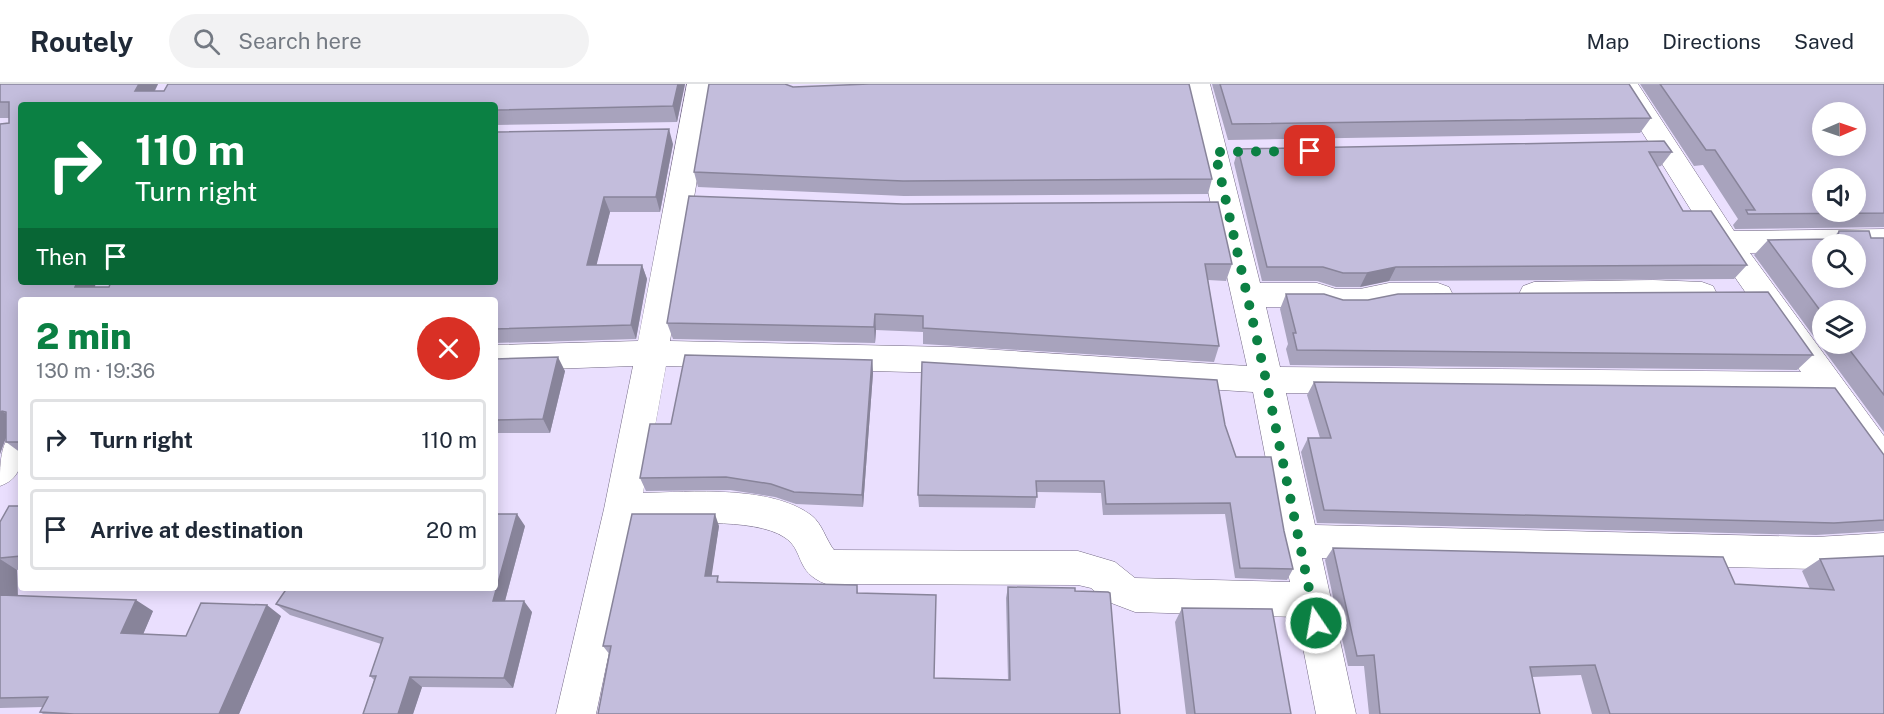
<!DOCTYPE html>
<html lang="en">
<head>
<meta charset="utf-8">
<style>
  body { margin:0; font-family:"Public Sans",sans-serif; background:#f2f2f3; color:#1f2937; height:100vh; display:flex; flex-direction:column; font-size:22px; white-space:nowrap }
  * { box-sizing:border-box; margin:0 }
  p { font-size:20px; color:#747a83 }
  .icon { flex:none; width:33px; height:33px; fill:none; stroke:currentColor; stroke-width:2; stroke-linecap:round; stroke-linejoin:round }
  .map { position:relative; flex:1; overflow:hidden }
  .details { position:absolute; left:18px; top:213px; width:480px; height:294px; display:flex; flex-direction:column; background:#fff; border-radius:6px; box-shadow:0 3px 15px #0003 }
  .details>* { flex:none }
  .hud { position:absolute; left:18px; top:18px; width:480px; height:183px; border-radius:6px; box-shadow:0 3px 15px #0003; background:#0b8043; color:#fff; overflow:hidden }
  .needle { width:39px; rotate:88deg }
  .tools { position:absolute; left:1812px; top:18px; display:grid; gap:12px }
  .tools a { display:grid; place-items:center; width:54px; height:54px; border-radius:50%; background:#fff; box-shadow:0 3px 15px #0003; font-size:30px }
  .pin { position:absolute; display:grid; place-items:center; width:51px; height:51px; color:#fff; margin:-26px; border-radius:12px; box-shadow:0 3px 9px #0006 }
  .me { position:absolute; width:66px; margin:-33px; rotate:348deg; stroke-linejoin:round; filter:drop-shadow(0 0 4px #0008) }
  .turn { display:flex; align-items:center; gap:21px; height:126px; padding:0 18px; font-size:27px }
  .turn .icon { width:78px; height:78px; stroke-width:2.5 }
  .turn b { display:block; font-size:42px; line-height:51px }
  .then { display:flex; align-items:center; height:57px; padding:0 18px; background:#0003; gap:12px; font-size:22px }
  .round { display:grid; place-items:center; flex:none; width:63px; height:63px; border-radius:32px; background:#f2f2f3 }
  .head { display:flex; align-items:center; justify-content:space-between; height:102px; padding:0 18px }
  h1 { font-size:36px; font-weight:800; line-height:45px; color:#0b8043 }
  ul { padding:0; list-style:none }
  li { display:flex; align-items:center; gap:18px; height:81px; margin:0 12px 9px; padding:0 6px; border:3px solid #e0e1e3; border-radius:6px }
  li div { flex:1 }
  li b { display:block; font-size:22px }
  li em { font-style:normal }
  header { display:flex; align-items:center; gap:36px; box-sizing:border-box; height:84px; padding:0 30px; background:#fff; border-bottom:2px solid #e0e1e3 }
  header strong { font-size:28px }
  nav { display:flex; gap:33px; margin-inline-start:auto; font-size:21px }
  .search { width:420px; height:54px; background:#f2f2f3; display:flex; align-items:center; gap:15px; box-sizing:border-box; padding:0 21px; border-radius:33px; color:#747a83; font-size:22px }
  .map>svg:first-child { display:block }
</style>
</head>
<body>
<header>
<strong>Routely</strong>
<div class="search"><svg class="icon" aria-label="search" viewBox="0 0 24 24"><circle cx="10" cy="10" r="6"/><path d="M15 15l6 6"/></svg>Search here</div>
<nav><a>Map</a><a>Directions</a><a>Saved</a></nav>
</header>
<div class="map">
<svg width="1884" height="630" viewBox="0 0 1884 630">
  <rect width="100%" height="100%" fill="#eadffe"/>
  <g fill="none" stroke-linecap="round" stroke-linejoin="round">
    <defs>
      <path id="minor" d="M 687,0 L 713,0 L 670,257 L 951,263 L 1247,282 L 1184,0 L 1210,0 L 1260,199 L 1317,199 L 1336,205 L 1360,205 L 1389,199 L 1438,199 L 1449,203 L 1453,211 L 1449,219 L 1438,223 L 1389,223 L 1360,229 L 1336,229 L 1317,223 L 1266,223 L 1280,283 L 1801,288 L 1716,166 L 1612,0 L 1638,0 L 1734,147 L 1884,145 L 1884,167 L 1856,167 L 1856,160 L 1822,160 L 1822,168 L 1750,169 L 1884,352 L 1884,394 L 1872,389 L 1820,315 L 1286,309 L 1315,441 L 1816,453 L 1884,449 L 1884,481 L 1816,485 L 1322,474 L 1356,630 L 1316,630 L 1297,533 L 1135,528 L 1106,517 L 1091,504 L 1078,501 L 826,500 C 794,488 805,466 784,453 C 754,433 673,440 636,440 L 596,630 L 556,630 L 604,425 L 633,282 L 495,287 L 495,261 L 638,257 ZM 666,282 L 951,289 L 1253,308 L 1281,454 L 1280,457 L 1290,498 L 1135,494 L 1115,478 L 1078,467 L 834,466 C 826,456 822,439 811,431 C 770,401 691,408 643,409 Z
        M 1653,196 L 1702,198 L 1713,202 L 1717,210 L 1713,218 L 1702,222 L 1653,220 L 1534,222 L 1523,218 L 1519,210 L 1523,202 L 1534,198 Z
        M 21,342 C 21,367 28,392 0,402 C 0,377 0,352 21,342 Z"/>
    </defs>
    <use href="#minor" stroke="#736984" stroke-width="1"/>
    <use href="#minor" fill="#fff" fill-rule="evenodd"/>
  </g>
  <path fill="#a8a3bd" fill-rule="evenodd" d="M 0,0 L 158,0 L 155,7 L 685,0 L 677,38 L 495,41 L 495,21 L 21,198 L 96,198 L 95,203 L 109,203 L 495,48 L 673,60 L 660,128 L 610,128 L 596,181 L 642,181 L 647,195 L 636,255 L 495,259 L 495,216 L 21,216 L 21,369 L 6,358 L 6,353 L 0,370 L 0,40 L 9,39 L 9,34 L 0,34 Z
    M 1212,0 L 1629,0 L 1651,34 L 1640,49 L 1228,56 Z
    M 1640,0 L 1884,0 L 1884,143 L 1735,145 L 1733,141 L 1738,135 L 1703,81 L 1694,82 Z
    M 787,1 L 793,3 L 1212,95 L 1208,110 L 904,112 L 698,103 L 694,88 Z
    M 1238,65 L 1672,68 L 1661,82 L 1657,83 L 1683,127 L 1747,181 L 1734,195 L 1389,197 L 1360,203 L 1336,203 L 1317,197 L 1262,197 L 1234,79 Z
    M 689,112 L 1232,180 L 1226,197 L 1208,196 L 1219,262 L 1214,278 L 923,260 L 923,248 L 876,246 L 875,259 L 673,255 L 667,239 Z
    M 1839,147 L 1871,154 L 1884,154 L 1884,348 L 1754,171 L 1768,156 L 1831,156 ZM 1822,226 L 1856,260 L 1822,260 Z
    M 1286,210 L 1343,216 L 1813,271 L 1797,286 L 1290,281 L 1286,265 L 1288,260 L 1280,225 Z
    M 495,275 L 565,287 L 550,349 L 495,349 Z
    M 872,276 L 873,289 L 863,423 L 796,420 L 775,413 L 730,406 L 646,407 L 640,394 L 671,340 Z
    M 1314,298 L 1884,371 L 1884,447 L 1816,451 L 1317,439 L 1301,368 L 1308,354 L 1320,354 L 1307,311 Z
    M 1225,341 L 1236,373 L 1284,447 L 1293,485 L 1287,496 L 1235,494 L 1225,430 L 1103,431 L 1101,409 L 1037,408 L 1035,424 L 919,423 L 918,411 Z
    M 21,420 L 21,485 L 17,486 L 18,511 L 153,527 L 143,550 L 186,552 L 281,532 L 239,630 L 43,630 L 40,628 L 43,623 L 0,624 L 0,438 Z
    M 525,442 L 505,517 L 532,528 L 513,604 L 422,603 L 413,630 L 363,630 L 374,596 L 370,592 L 381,560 L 290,531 L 276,520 Z
    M 719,442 L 711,492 L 721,498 L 857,501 L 858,509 L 934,594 L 1008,596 L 1006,514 L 1008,503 L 1075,507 L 1120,630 L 610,571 L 603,562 Z
    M 1333,464 L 1735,500 L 1810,505 L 1802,487 L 1820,475 L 1884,472 L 1884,630 L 1592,630 L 1581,591 L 1532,593 L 1540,630 L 1369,630 L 1364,582 L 1348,582 L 1325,476 Z
    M 1182,524 L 1291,630 L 1186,630 L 1175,538 Z"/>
  <path fill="#88849a" d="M 139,0 L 158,0 L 147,21 L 135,7 Z
    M 678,0 L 685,0 L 677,38 L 673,22 Z
    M 669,45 L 673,60 L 660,128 L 656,113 Z
    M 604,113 L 610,128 L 593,195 L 587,181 Z
    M 642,181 L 647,195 L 636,255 L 631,241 Z
    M 1396,183 L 1389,197 L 1360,203 L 1367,189 Z
    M 77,198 L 96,198 L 91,216 L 75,203 Z
    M 875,230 L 876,246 L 875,259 L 874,243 Z
    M 558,273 L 565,287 L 550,349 L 543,335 Z
    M 872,276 L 873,289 L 863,423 L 862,411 Z
    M 2,327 L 20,340 L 7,351 L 0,370 L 0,329 Z
    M 517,430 L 525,442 L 502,528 L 493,517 Z
    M 715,430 L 719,442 L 710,503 L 705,492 Z
    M 0,475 L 17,486 L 18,522 L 0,512 Z
    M 136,516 L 153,527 L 139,560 L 121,549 Z
    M 524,517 L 532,528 L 513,604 L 504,594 Z
    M 267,521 L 281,532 L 239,630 L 219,630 Z
    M 410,593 L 422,603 L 413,630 L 398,630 Z"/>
  <path fill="#c3bddc" stroke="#88849a" stroke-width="1.5" fill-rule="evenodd" d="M 0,0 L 139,0 L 135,7 L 164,7 L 168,0 L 678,0 L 673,22 L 495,26 L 495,21 L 21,21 L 21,198 L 77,198 L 75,203 L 109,203 L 111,198 L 495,198 L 495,48 L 669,45 L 656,113 L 604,113 L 587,181 L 642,181 L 631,241 L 495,245 L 495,216 L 21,216 L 21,358 L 6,358 L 6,328 L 2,327 L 0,329 L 0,40 L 9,39 L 9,18 L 0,18 Z
    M 709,0 L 785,0 L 793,3 L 869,0 L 1189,0 L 1212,95 L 903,97 L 694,88 Z
    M 1220,0 L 1629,0 L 1651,34 L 1232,40 Z
    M 1660,0 L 1884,0 L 1884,129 L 1748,130 L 1746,126 L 1755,126 L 1715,66 L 1706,66 ZM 1822,28 L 1856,28 L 1856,62 L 1822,62 ZM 1822,94 L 1856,94 L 1856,128 L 1822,128 Z
    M 1664,57 L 1672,68 L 1649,68 L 1683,127 L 1711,127 L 1747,181 L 1396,183 L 1367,189 L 1343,189 L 1323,183 L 1267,183 L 1238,65 Z
    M 689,112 L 903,120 L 1218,118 L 1232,180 L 1205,180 L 1219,262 L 923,244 L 923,232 L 875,230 L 874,243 L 667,239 Z
    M 1839,147 L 1869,147 L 1871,154 L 1884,154 L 1884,311 L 1845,260 L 1856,260 L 1856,226 L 1822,226 L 1822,229 L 1768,156 L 1837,155 ZM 1822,160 L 1856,160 L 1856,194 L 1822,194 Z
    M 1768,208 L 1813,271 L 1297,266 L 1293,249 L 1296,249 L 1286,210 L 1324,210 L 1343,216 L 1368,216 L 1398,210 Z
    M 685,271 L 872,276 L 862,411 L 794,408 L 771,400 L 726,393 L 640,394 L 650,340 L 671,340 Z
    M 558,273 L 543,335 L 495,336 L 495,275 Z
    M 922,278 L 1217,296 L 1225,341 L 1236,373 L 1271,373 L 1284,447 L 1293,485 L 1240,484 L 1230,419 L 1106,420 L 1104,397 L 1036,397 L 1037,413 L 918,411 Z
    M 1314,298 L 1835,304 L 1884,371 L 1884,436 L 1834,439 L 1324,426 L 1308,354 L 1331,354 Z
    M 21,420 L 21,472 L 0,474 L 0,438 L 9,422 L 20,422 Z
    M 495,430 L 517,430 L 493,517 L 524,517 L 504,594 L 410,593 L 398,630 L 363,630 L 376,592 L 370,592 L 383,554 L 276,520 L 287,504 L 495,504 Z
    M 632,430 L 715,430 L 705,492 L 718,492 L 717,498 L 857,501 L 857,509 L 936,511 L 934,594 L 1010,596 L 1008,503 L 1075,504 L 1075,507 L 1108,508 L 1110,509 L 1120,630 L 598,630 L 611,562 L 603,562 Z
    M 1333,464 L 1723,473 L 1735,500 L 1834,506 L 1820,475 L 1884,472 L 1884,630 L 1610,630 L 1595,581 L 1530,583 L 1540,630 L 1380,630 L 1374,571 L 1357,572 Z
    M 0,511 L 136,516 L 121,549 L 186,552 L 201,519 L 267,521 L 219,630 L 74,630 L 40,628 L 48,613 L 0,614 Z
    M 1182,524 L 1272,525 L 1291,630 L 1195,630 Z"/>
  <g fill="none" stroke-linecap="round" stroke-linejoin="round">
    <path stroke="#0b8043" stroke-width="10" stroke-dasharray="0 18" d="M 1310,67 L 1215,68 L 1266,296 L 1316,539"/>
  </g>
</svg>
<div class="tools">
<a><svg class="needle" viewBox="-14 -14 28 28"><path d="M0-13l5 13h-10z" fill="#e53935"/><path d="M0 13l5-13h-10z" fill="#747a83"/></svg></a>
<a><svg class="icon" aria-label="sound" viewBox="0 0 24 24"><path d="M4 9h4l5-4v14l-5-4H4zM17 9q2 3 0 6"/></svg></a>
<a><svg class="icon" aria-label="search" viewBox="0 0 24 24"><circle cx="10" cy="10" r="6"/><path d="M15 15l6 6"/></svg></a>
<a><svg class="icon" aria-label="layers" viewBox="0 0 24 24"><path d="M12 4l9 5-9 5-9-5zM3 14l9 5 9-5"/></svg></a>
</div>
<div class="pin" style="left:1310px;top:67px;background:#d93025"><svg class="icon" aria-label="arrive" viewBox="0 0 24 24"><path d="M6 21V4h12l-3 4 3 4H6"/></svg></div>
<svg class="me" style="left:1316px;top:539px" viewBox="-20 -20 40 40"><circle r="17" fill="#0b8043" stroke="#fff" stroke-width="3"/><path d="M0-11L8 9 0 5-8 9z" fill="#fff"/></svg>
<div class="hud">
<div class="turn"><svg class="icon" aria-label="right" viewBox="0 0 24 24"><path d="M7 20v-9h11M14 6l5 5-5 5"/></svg><div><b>110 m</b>Turn right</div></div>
<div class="then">Then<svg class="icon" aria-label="arrive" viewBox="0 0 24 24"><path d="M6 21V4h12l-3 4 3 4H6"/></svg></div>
</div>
<section class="details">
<div class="head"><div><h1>2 min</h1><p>130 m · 19:36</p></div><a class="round" style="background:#d93025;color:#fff"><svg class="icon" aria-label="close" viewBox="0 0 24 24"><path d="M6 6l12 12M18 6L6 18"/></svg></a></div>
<ul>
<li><svg class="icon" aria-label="right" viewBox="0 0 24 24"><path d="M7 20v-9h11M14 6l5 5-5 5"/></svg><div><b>Turn right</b></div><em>110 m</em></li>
<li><svg class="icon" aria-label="arrive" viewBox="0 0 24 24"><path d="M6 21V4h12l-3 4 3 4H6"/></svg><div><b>Arrive at destination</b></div><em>20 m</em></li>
</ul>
</section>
</div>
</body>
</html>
